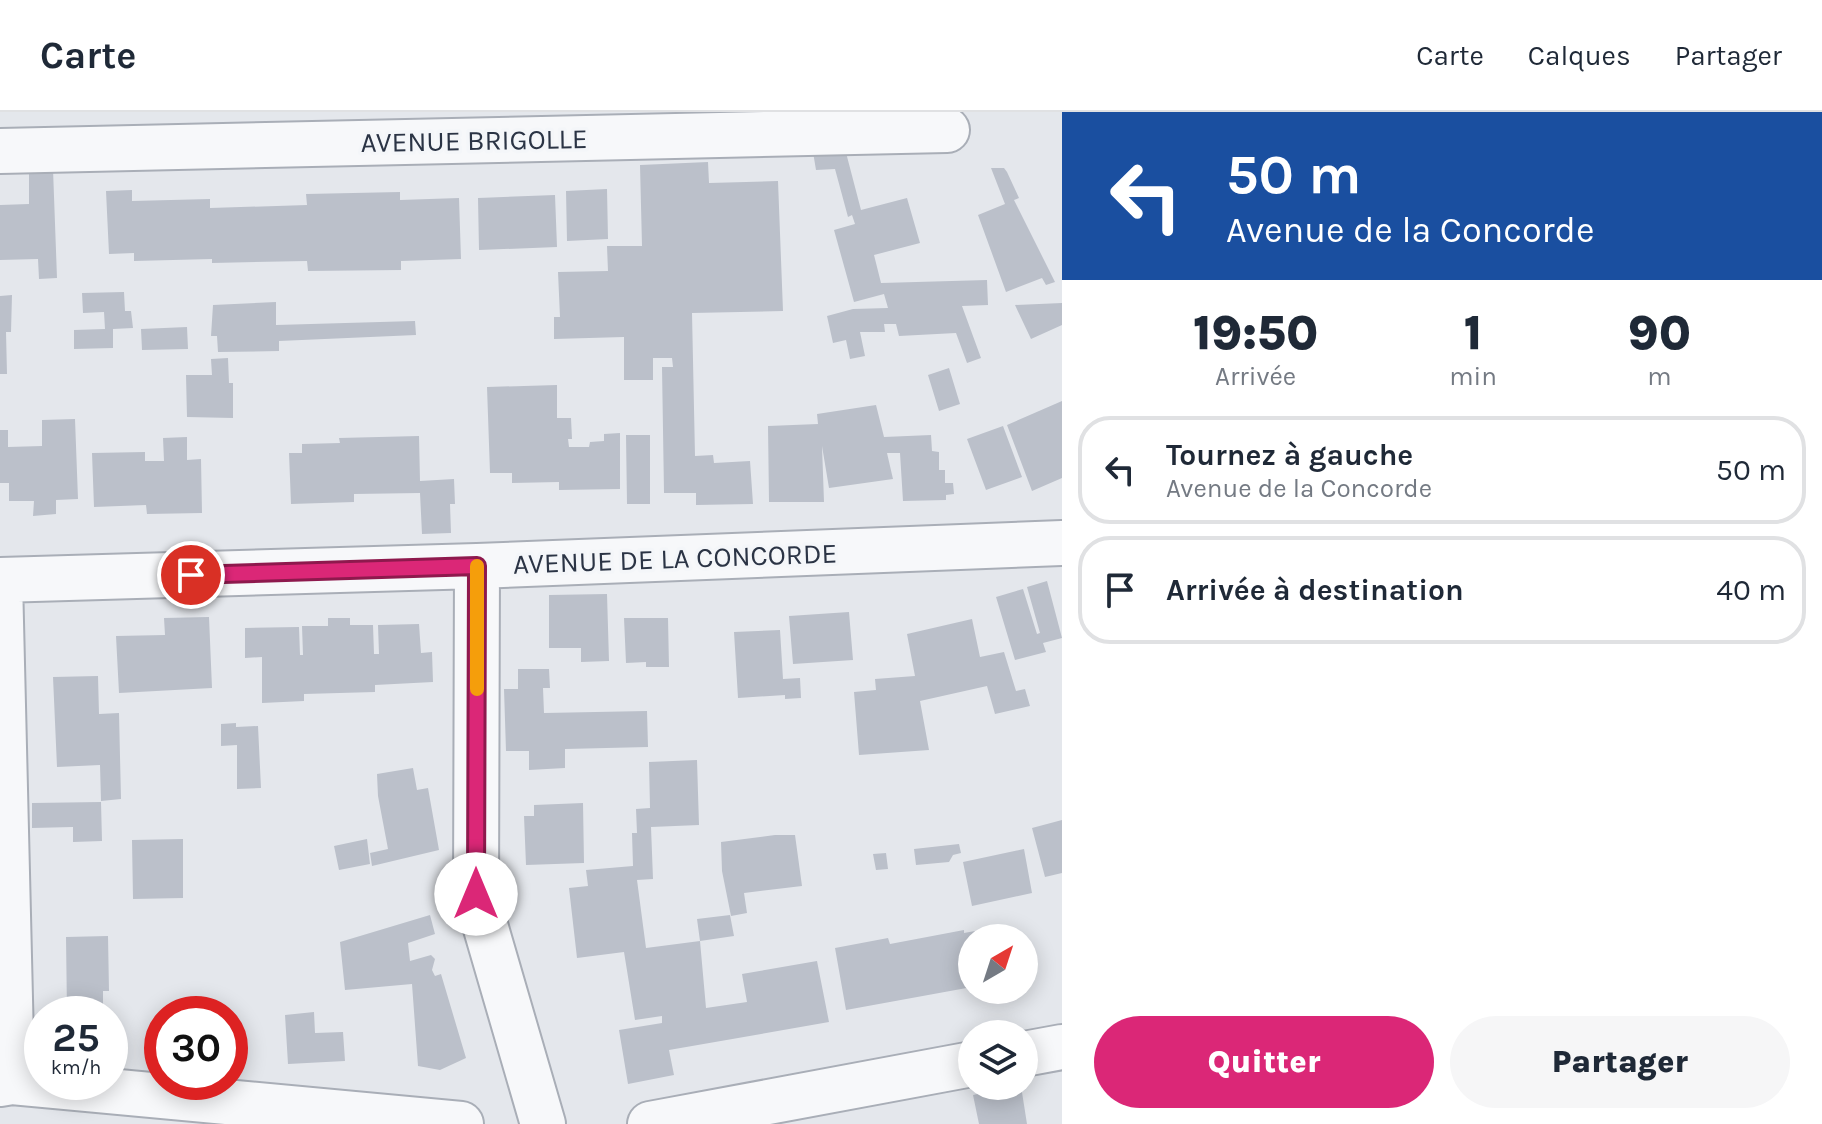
<!DOCTYPE html>
<html lang="fr">
<head>
<meta charset="utf-8">
<style>
  body { margin:0; font-family:Karla,sans-serif; background:#f6f6f7; color:#1f2937; height:100vh; display:flex; flex-direction:column; font-size:30px; white-space:nowrap }
  * { box-sizing:border-box; margin:0 }
  p { font-size:26px; color:#747a83 }
  .icon { flex:none; width:44px; height:44px; fill:none; stroke:currentColor; stroke-width:2; stroke-linecap:round; stroke-linejoin:round }
  .map { position:relative; flex:1; overflow:hidden }
  .sheet { display:flex; flex-direction:column; background:#fff; width:760px }
  .sheet>* { flex:none }
  .banner { background:#1a4fa0; color:#fff; overflow:hidden }
  .needle { width:52px; rotate:39deg }
  .tools { position:absolute; left:958px; top:812px; display:grid; gap:16px }
  .tools a { display:grid; place-items:center; width:80px; height:80px; border-radius:50%; background:#fff; box-shadow:0 4px 20px #0003; font-size:40px }
  .speed { position:absolute; left:24px; top:884px; display:flex; gap:16px; font-size:40px; font-weight:700; text-align:center }
  .speed>* { display:grid; place-content:center; width:104px; height:104px; border-radius:50%; background:#fff; box-shadow:0 4px 20px #0003; line-height:1 }
  .speed small { font-size:20px; font-weight:400 }
  .speed .limit { border:12px solid #d22; background:#fff; color:#111 }
  .pin { position:absolute; display:grid; place-items:center; width:68px; height:68px; color:#fff; margin:-34px; border:4px solid #fff; border-radius:50%; box-shadow:0 2px 8px #0007 }
  .me { position:absolute; width:88px; margin:-44px; rotate:0deg; stroke-linejoin:round; filter:drop-shadow(0 0 6px #0008) }
  .turn { display:flex; align-items:center; gap:28px; height:168px; padding:0 32px; font-size:36px }
  .turn .icon { width:104px; height:104px; stroke-width:2.5 }
  .turn b { display:block; font-size:56px; line-height:68px }
  .eta { display:flex; justify-content:space-evenly; align-items:center; height:136px; text-align:center }
  .eta b { font-size:48px; font-weight:800; line-height:56px }
  .cta { display:flex; gap:16px; margin-top:auto; padding:16px 32px }
  .cta a { flex:1; height:92px; border-radius:48px; background:#db2777; color:#fff; font-size:32px; font-weight:800; line-height:92px; text-align:center }
  .cta a+a { background:#f6f6f7; color:#1f2937 }
  ul { padding:0; list-style:none }
  li { display:flex; align-items:center; gap:24px; height:108px; margin:0 16px 12px; padding:0 16px; border:4px solid #e0e1e3; border-radius:32px }
  li div { flex:1 }
  li b { display:block; font-size:30px }
  li em { font-style:normal }
  header { display:flex; align-items:center; gap:48px; box-sizing:border-box; height:112px; padding:0 40px; background:#fff; border-bottom:2px solid #e0e1e3 }
  header strong { font-size:38px }
  nav { display:flex; gap:44px; margin-inline-start:auto; font-size:28px }
  main { display:flex; flex:1; min-height:0 }
  .map>svg:first-child { display:block }
</style>
</head>
<body>
<header>
<strong>Carte</strong>
<nav><a>Carte</a><a>Calques</a><a>Partager</a></nav>
</header>
<main>
<div class="map">
<svg width="1062" height="1012" viewBox="0 0 1062 1012">
  <rect width="100%" height="100%" fill="#e4e7ec"/>
  <path fill="#bbc0ca" d="M 844,33 L 861,98 L 907,86 L 920,131 L 874,143 L 881,171 L 987,168 L 988,193 L 962,194 L 981,246 L 967,251 L 956,221 L 899,224 L 896,212 L 884,212 L 885,220 L 860,220 L 865,244 L 850,247 L 846,228 L 833,231 L 827,204 L 853,197 L 888,196 L 884,182 L 854,190 L 834,118 L 855,112 L 852,103 L 848,105 L 835,57 L 816,58 L 812,34 Z
    M 708,50 L 709,71 L 778,69 L 783,199 L 692,201 L 695,344 L 713,343 L 714,351 L 750,349 L 753,392 L 696,393 L 696,381 L 664,381 L 662,255 L 673,255 L 672,246 L 653,246 L 653,268 L 624,268 L 624,225 L 554,227 L 554,205 L 560,205 L 558,160 L 608,159 L 607,134 L 642,134 L 640,53 Z
    M 991,56 L 1004,56 L 1007,60 L 1019,86 L 1014,88 L 1055,170 L 1046,173 L 1042,166 L 1006,180 L 978,103 L 1005,92 Z
    M 29,57 L 53,57 L 57,166 L 39,167 L 38,147 L 0,148 L 0,93 L 29,92 Z
    M 607,77 L 608,127 L 567,129 L 566,79 Z
    M 132,78 L 132,89 L 210,87 L 210,96 L 307,93 L 306,82 L 400,80 L 400,88 L 459,86 L 461,147 L 401,149 L 401,158 L 308,159 L 307,149 L 212,151 L 212,147 L 134,149 L 134,141 L 109,142 L 106,79 Z
    M 555,83 L 557,135 L 479,138 L 478,86 Z
    M 124,180 L 125,199 L 131,199 L 133,216 L 113,217 L 113,236 L 74,237 L 74,218 L 105,217 L 104,200 L 83,201 L 82,181 Z
    M 12,183 L 11,220 L 6,220 L 7,262 L 0,262 L 0,184 Z
    M 276,190 L 276,213 L 415,209 L 416,223 L 279,229 L 279,239 L 218,240 L 217,224 L 211,224 L 213,193 Z
    M 1062,191 L 1062,213 L 1031,227 L 1015,193 Z
    M 187,215 L 188,237 L 142,238 L 141,217 Z
    M 228,246 L 229,271 L 233,271 L 233,306 L 187,305 L 186,263 L 212,263 L 211,247 Z
    M 949,256 L 960,292 L 939,299 L 928,263 Z
    M 557,273 L 557,306 L 571,306 L 572,327 L 568,327 L 569,335 L 589,335 L 590,330 L 604,329 L 604,322 L 620,321 L 620,377 L 559,378 L 559,370 L 512,371 L 512,361 L 490,361 L 487,275 Z
    M 1062,289 L 1062,366 L 1032,379 L 1007,313 Z
    M 876,293 L 884,325 L 931,323 L 932,339 L 939,340 L 939,358 L 945,358 L 945,371 L 953,371 L 954,382 L 946,383 L 946,388 L 903,389 L 900,341 L 887,341 L 893,367 L 829,376 L 822,334 L 824,390 L 769,390 L 768,314 L 818,312 L 817,302 Z
    M 75,307 L 78,387 L 56,388 L 56,402 L 33,404 L 34,389 L 9,389 L 9,371 L 0,371 L 0,318 L 8,318 L 8,335 L 42,334 L 42,308 Z
    M 1003,314 L 1022,365 L 986,378 L 967,327 Z
    M 626,323 L 650,323 L 650,392 L 627,392 Z
    M 419,324 L 420,369 L 454,367 L 455,392 L 450,392 L 451,421 L 422,422 L 420,381 L 354,382 L 354,390 L 291,392 L 289,341 L 302,341 L 302,332 L 340,331 L 339,326 Z
    M 187,325 L 187,348 L 201,347 L 202,401 L 147,402 L 146,393 L 94,395 L 92,341 L 145,340 L 145,349 L 164,349 L 163,326 Z
    M 1047,469 L 1062,526 L 1043,531 L 1046,540 L 1015,548 L 996,485 L 1023,477 L 1037,522 L 1040,521 L 1027,475 Z
    M 607,482 L 609,549 L 581,550 L 581,536 L 549,536 L 549,483 Z
    M 849,500 L 853,548 L 793,552 L 789,504 Z
    M 209,505 L 212,576 L 119,581 L 116,524 L 165,523 L 164,506 Z
    M 328,506 L 350,506 L 350,513 L 373,513 L 374,542 L 379,542 L 378,513 L 419,512 L 421,541 L 432,540 L 433,570 L 375,573 L 375,580 L 304,582 L 304,589 L 262,591 L 262,545 L 245,546 L 245,516 L 299,515 L 300,543 L 303,543 L 302,514 L 328,514 Z
    M 624,506 L 668,506 L 669,555 L 646,555 L 646,550 L 626,551 Z
    M 972,507 L 980,545 L 1004,540 L 1016,579 L 1025,577 L 1030,594 L 995,602 L 987,574 L 920,589 L 929,638 L 859,643 L 854,580 L 876,578 L 875,567 L 915,564 L 907,522 Z
    M 780,518 L 783,567 L 800,566 L 801,586 L 785,587 L 785,583 L 738,586 L 734,520 Z
    M 518,557 L 549,557 L 550,576 L 543,576 L 544,601 L 647,599 L 648,635 L 565,637 L 565,656 L 529,658 L 529,639 L 506,639 L 504,577 L 518,577 Z
    M 98,564 L 99,602 L 119,601 L 121,687 L 101,689 L 100,653 L 57,655 L 53,565 Z
    M 236,611 L 236,615 L 258,614 L 261,676 L 237,677 L 237,633 L 221,634 L 221,612 Z
    M 697,648 L 699,713 L 651,715 L 653,767 L 637,768 L 646,836 L 700,829 L 697,807 L 730,803 L 734,824 L 700,829 L 706,896 L 747,890 L 742,862 L 817,849 L 829,910 L 669,938 L 674,963 L 628,972 L 619,918 L 662,911 L 662,904 L 635,908 L 624,840 L 577,846 L 569,776 L 588,774 L 586,758 L 633,754 L 632,721 L 637,721 L 636,697 L 650,696 L 649,650 Z
    M 413,656 L 417,678 L 428,676 L 439,738 L 372,754 L 370,741 L 388,737 L 378,684 L 377,662 Z
    M 101,690 L 102,729 L 73,730 L 73,715 L 32,716 L 32,691 Z
    M 583,691 L 584,751 L 526,753 L 524,704 L 534,704 L 534,693 Z
    M 1062,708 L 1062,761 L 1045,765 L 1032,716 Z
    M 775,723 L 795,723 L 802,774 L 744,781 L 747,801 L 731,804 L 722,759 L 721,730 Z
    M 183,727 L 183,786 L 133,787 L 132,728 Z
    M 367,727 L 370,752 L 339,758 L 334,734 Z
    M 959,732 L 961,741 L 953,743 L 949,750 L 916,753 L 914,737 Z
    M 1024,737 L 1032,781 L 972,794 L 963,750 Z
    M 886,741 L 888,757 L 876,758 L 873,742 Z
    M 430,803 L 435,822 L 408,831 L 410,849 L 431,843 L 435,847 L 432,858 L 435,864 L 441,862 L 466,946 L 440,958 L 418,954 L 412,872 L 345,878 L 340,830 Z
    M 986,817 L 988,826 L 972,826 L 972,875 L 846,898 L 835,836 L 888,826 L 890,832 L 964,818 L 964,821 Z
    M 108,824 L 109,879 L 103,879 L 103,900 L 67,901 L 66,825 Z
    M 314,900 L 315,921 L 343,920 L 345,949 L 288,952 L 285,903 Z
    M 1000,974 L 1021,974 L 1027,1012 L 979,1012 L 973,983 L 1001,977 Z"/>
  <g fill="none" stroke-linecap="round" stroke-linejoin="round">
    <defs>
      <path id="minor" d="M 0,39 L 947,18
        M 477,454 L 476,782 L 543,1012
        M 0,468 L 477,454 L 1062,431
        M 0,468 L 12,970
        M 1024,942 L 1062,935
        M 0,972 L 12,970 L 461,1012
        M 650,1012 L 972,952"/>
    </defs>
    <use href="#minor" stroke="#a9aeb7" stroke-width="48"/>
    <use href="#minor" stroke="#f7f8fa" stroke-width="44"/>
  </g>
  <g fill="none" stroke-linecap="round" stroke-linejoin="round">
    <defs>
      <path id="route" d="M 191,463 L 477,454 L 476,782"/>
    </defs>
    <use href="#route" stroke="#8e194d" stroke-width="20"/>
    <use href="#route" stroke="#db2777" stroke-width="14"/>
    <path stroke="#f59e0b" stroke-width="14" d="M 477,577 L 477,454"/>
  </g>
  <g text-anchor="middle" stroke-width="7" stroke-linejoin="round" paint-order="stroke">
    <g font-size="28" fill="#2b3445" stroke="#f4f6f9">
      <text transform="translate(474 28) rotate(-1)" y="10">AVENUE BRIGOLLE</text>
      <text transform="translate(675 446) rotate(-2)" y="10">AVENUE DE LA CONCORDE</text>
    </g>
  </g>
</svg>
<div class="tools">
<a><svg class="needle" viewBox="-14 -14 28 28"><path d="M0-13l5 13h-10z" fill="#e53935"/><path d="M0 13l5-13h-10z" fill="#747a83"/></svg></a>
<a><svg class="icon" aria-label="layers" viewBox="0 0 24 24"><path d="M12 4l9 5-9 5-9-5zM3 14l9 5 9-5"/></svg></a>
</div>
<div class="speed"><div>25<small>km/h</small></div><div class="limit">30</div></div>
<div class="pin" style="left:191px;top:463px;background:#d93025"><svg class="icon" aria-label="arrive" viewBox="0 0 24 24"><path d="M6 21V4h12l-3 4 3 4H6"/></svg></div>
<svg class="me" style="left:476px;top:782px" viewBox="-20 -20 40 40"><circle r="19" fill="#fff"/><path d="M0-13L10 11 0 6-10 11z" fill="#db2777"/></svg>
</div>
<section class="sheet">
<div class="banner">
<div class="turn"><svg class="icon" aria-label="left" viewBox="0 0 24 24"><path d="M17 20v-9H6M10 6l-5 5 5 5"/></svg><div><b>50 m</b>Avenue de la Concorde</div></div>
</div>
<div class="eta">
<div><b>19:50</b><p>Arrivée</p></div>
<div><b>1</b><p>min</p></div>
<div><b>90</b><p>m</p></div>
</div>
<ul>
<li><svg class="icon" aria-label="left" viewBox="0 0 24 24"><path d="M17 20v-9H6M10 6l-5 5 5 5"/></svg><div><b>Tournez à gauche</b><p>Avenue de la Concorde</p></div><em>50 m</em></li>
<li><svg class="icon" aria-label="arrive" viewBox="0 0 24 24"><path d="M6 21V4h12l-3 4 3 4H6"/></svg><div><b>Arrivée à destination</b></div><em>40 m</em></li>
</ul>
<div class="cta"><a>Quitter</a><a>Partager</a></div>
</section>
</main>
</body>
</html>
